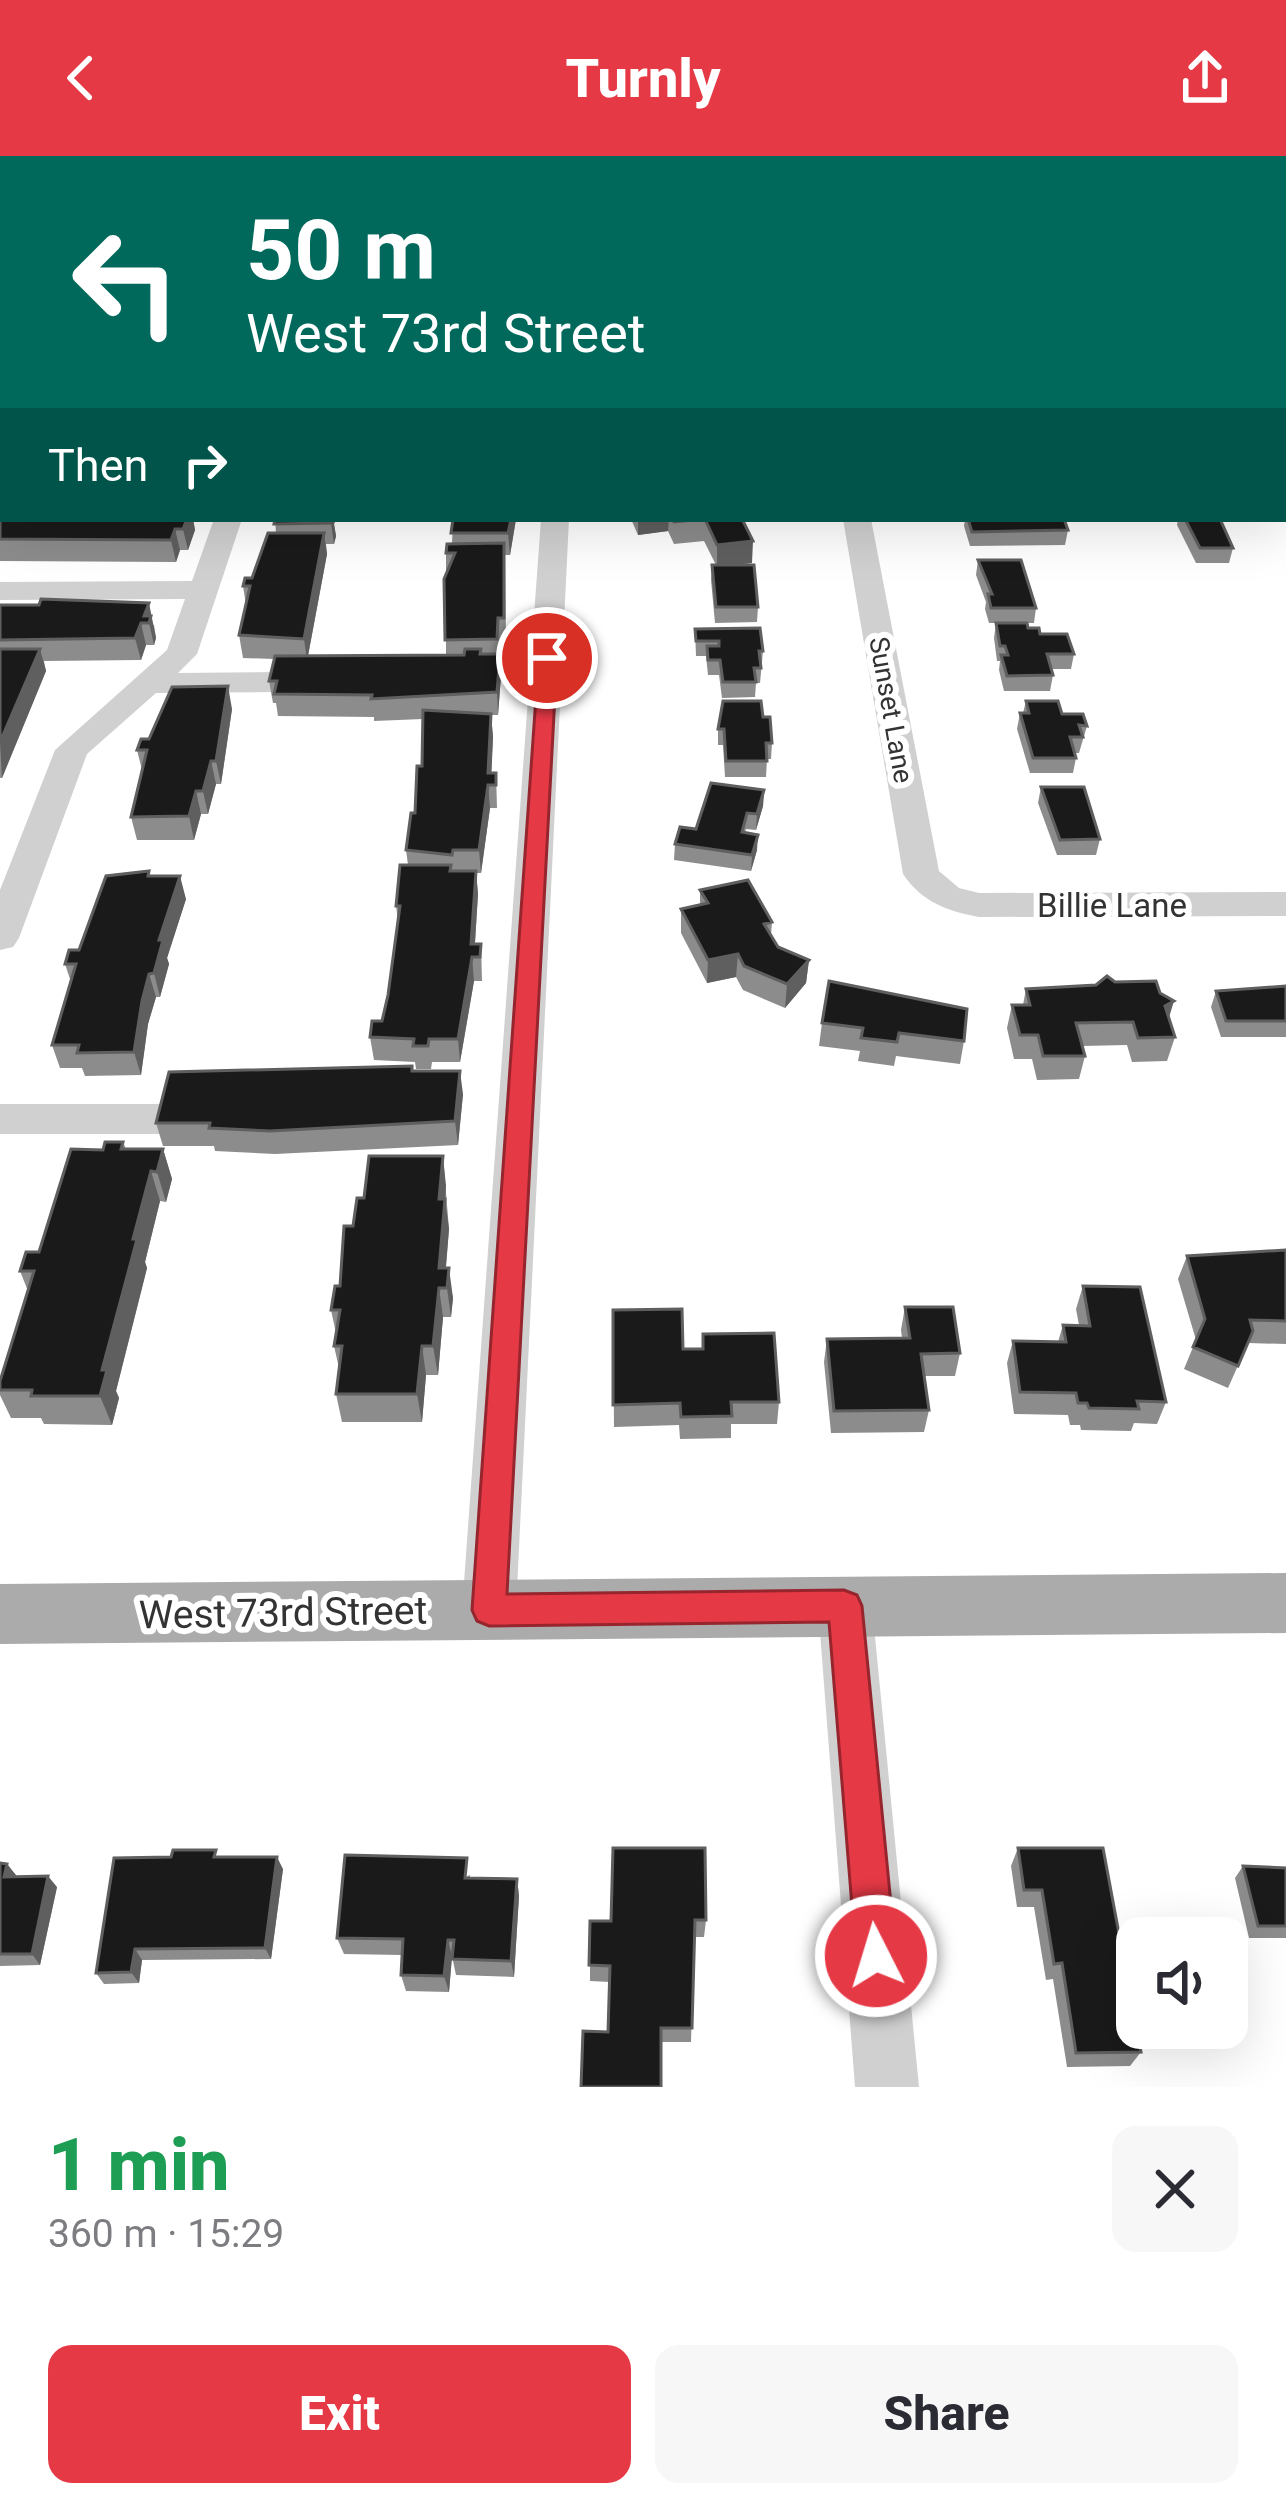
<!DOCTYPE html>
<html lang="en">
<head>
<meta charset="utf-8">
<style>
  body { margin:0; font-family:Roboto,sans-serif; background:#f7f7f7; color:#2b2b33; height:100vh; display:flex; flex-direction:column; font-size:45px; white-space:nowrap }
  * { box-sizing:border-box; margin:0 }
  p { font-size:39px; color:#7c7c81 }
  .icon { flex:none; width:66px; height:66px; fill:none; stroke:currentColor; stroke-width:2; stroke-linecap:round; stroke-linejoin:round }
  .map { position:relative; height:1931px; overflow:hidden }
  .panel { display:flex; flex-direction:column; background:#fff; flex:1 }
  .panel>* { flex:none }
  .hud { position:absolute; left:0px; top:0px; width:1287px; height:366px; box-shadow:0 12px 48px #0002; background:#00695c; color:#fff; overflow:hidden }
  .tools { position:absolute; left:1116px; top:1761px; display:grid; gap:24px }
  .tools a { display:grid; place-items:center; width:132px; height:132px; border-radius:24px; background:#fff; box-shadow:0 12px 48px #0002; font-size:60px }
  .pin { position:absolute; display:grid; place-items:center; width:102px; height:102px; color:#fff; margin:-51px; border:6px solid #fff; border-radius:50%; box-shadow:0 3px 12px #0007 }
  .me { position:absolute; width:132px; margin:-66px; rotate:355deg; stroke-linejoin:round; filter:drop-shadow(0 0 9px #0008) }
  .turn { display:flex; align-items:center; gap:42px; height:252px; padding:0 48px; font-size:54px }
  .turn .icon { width:156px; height:156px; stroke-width:2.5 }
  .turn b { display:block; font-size:84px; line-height:102px }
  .then { display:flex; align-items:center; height:114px; padding:0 48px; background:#0003; gap:24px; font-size:45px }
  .round { display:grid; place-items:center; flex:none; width:126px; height:126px; border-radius:24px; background:#f7f7f7 }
  .overview { display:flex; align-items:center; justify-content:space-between; height:204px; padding:0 48px }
  h1 { font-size:72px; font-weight:800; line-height:90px; color:#1e9e55 }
  .cta { display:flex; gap:24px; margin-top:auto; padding:24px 48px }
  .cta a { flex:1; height:138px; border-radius:24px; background:#e63946; color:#fff; font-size:48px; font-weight:800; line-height:138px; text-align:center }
  .cta a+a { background:#f7f7f7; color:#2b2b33 }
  header { display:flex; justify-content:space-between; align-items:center; height:156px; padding:0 48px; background:#e63946; color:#fff; font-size:54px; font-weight:800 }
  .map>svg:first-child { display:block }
</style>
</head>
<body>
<header><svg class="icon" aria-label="back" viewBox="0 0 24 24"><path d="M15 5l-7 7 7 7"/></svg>Turnly<svg class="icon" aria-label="share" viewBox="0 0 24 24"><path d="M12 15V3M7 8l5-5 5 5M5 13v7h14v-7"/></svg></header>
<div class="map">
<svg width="1286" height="1931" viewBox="0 0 1286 1931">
  <rect width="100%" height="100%" fill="#fff"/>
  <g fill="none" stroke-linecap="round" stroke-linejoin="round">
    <path fill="#d0d0d0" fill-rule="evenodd" d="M 1125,0 L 1145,0 L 1146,3 L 1126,3 Z
      M 0,10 L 3,10 L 3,22 L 0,22 Z
      M 0,109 L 3,109 L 3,123 L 0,123 Z
      M 1284,255 L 1286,256 L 1286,274 L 1284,273 Z
      M 1284,326 L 1286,326 L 1286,342 L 1284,342 Z
      M 214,363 L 242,363 L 197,498 L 178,517 L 278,516 L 294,526 L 278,536 L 156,537 L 87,598 L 19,782 L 13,791 L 0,794 L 0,734 L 55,594 L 167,494 L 185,443 L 0,444 L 0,426 L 192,425 Z
      M 541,363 L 569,363 L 516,1454 L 508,1471 L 489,1479 L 470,1471 L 462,1454 Z
      M 843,363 L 871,363 L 939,715 L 959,732 L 979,737 L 1286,736 L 1286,760 L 979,761 C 947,755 922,746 903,718 Z
      M 0,948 L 160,948 L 175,952 L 181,963 L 175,974 L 160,978 L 0,978 Z
      M 845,1425 L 864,1433 L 872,1450 L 919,1931 L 855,1931 L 818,1450 L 826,1433 Z"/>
    <path fill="#ababab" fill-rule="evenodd" d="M 1286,1417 L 1286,1477 L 0,1488 L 0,1428 Z"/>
  </g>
  <path fill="#8c8c8c" d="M 92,0 L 131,0 L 130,2 L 93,3 Z
    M 176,0 L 219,0 L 176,3 Z
    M 1234,0 L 1286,0 L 1286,4 L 1236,3 Z
    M 0,263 L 3,263 L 3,309 L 0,309 Z
    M 0,352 L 3,363 L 193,363 L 195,374 L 188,394 L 180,394 L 176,406 L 0,405 Z
    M 275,363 L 334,368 L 336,380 L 334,388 L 326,388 L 327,398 L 308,500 L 446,499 L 446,397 L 452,388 L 453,363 L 516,363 L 510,399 L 505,399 L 506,484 L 499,484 L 501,520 L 498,559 L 491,559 L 493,581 L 491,617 L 496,617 L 497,652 L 490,652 L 481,717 L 476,717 L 478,738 L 475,788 L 481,788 L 482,825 L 474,825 L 460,906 L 432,906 L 431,913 L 416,913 L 415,906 L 374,904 L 370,881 L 382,865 L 388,839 L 398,765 L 396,750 L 408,709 L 406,694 L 415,657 L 422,610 L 423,563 L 374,565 L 374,561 L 278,560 L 276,547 L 273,547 L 269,525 L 274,503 L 243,502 L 239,479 L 246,449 L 243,430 L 252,422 L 276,377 Z
    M 631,363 L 742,363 L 752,407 L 732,409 L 758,451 L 757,466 L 715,467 L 711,424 L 712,409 L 716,409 L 704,385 L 674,388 L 668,375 L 638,379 Z
    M 965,363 L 1064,363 L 1068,374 L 1065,389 L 970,390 L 964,370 Z
    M 1178,363 L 1220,363 L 1233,392 L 1229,407 L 1196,407 L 1177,369 Z
    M 978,404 L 1036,452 L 1034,467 L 1027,467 L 1028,472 L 1074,498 L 1071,513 L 1051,513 L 1053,519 L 1050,535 L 1004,535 L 999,514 L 1000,505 L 997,505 L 994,482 L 996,467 L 989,467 L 985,453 L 986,446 L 976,419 Z
    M 41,443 L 154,469 L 156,482 L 154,489 L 146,489 L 141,504 L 44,505 L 46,515 L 2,622 L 0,622 L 0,449 L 39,449 Z
    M 695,473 L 763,495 L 760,527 L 756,527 L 755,541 L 722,542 L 719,519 L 708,519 L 706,500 L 696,500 Z
    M 1026,545 L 1062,558 L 1087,570 L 1079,597 L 1075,597 L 1076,602 L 1073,617 L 1030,617 L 1017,573 L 1020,557 L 1023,557 Z
    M 232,553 L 221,628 L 216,628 L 208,658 L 201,658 L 194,684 L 137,684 L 131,661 L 142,614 L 137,594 L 149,583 Z
    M 763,561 L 772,587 L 771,603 L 767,603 L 766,621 L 725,621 L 723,589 L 718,589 L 718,573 Z
    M 1041,631 L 1100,683 L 1096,699 L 1057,699 L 1038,647 Z
    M 764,634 L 763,650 L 756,674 L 746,673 L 745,677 L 757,694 L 751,715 L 674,704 L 675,688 L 696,673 Z
    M 151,720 L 186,743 L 167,802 L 169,808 L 160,841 L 156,841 L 148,868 L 141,919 L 85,920 L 82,912 L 60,912 L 52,889 L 71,826 L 65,808 Z
    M 700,734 L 772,766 L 771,779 L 778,791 L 809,804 L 806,827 L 785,852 L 743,834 L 736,821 L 707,827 L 681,777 L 681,753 L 700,749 Z
    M 1286,830 L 1286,881 L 1221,881 L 1211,851 L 1216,835 Z
    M 1026,833 L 1169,863 L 1175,881 L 1167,905 L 1132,906 L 1127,889 L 1082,890 L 1085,900 L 1079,923 L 1037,924 L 1032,903 L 1014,903 L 1007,872 L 1012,849 L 1023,849 Z
    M 822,867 L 964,885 L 960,908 L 896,900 L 894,910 L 858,905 L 860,895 L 819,890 Z
    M 463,938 L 458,989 L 275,998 L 215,995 L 214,990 L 163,990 L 156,967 Z
    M 123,986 L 126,993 L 163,993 L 172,1023 L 166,1046 L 160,1045 L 145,1106 L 147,1112 L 116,1235 L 119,1242 L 112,1269 L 44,1268 L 41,1262 L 11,1262 L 0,1239 L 0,1225 L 28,1135 L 20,1115 L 39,1096 L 103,994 Z
    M 443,1000 L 449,1073 L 446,1112 L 453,1142 L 451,1161 L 443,1161 L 438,1219 L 426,1219 L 422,1266 L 342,1266 L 336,1238 L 339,1212 L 334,1190 L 336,1177 L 331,1154 L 340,1130 L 353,1070 L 364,1042 Z
    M 1286,1094 L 1286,1188 L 1248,1187 L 1228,1232 L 1184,1213 L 1196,1184 L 1178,1123 L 1187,1100 Z
    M 1083,1130 L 1166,1246 L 1157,1268 L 1134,1267 L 1131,1275 L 1081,1274 L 1080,1269 L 1070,1269 L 1068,1259 L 1014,1258 L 1007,1207 L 1013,1185 L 1058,1186 L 1063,1169 L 1079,1169 L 1076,1153 Z
    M 905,1151 L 960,1197 L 955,1220 L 924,1220 L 929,1254 L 924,1276 L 831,1277 L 824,1206 L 827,1183 L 902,1182 L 901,1174 Z
    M 613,1154 L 683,1193 L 702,1193 L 703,1178 L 779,1246 L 777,1268 L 731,1268 L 731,1282 L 680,1283 L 679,1269 L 614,1271 Z
    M 1018,1692 L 1141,1896 L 1130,1910 L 1067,1911 L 1053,1823 L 1046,1824 L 1034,1751 L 1017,1751 L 1011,1710 Z
    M 220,1701 L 283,1713 L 271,1803 L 142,1804 L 139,1827 L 104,1828 L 96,1817 Z
    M 0,1707 L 7,1708 L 16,1720 L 57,1731 L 40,1809 L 0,1810 Z
    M 1243,1710 L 1286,1712 L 1286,1782 L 1249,1782 L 1235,1722 Z
    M 470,1719 L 470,1722 L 517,1723 L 519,1740 L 514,1821 L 456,1819 L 452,1800 L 449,1836 L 406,1835 L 401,1819 L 402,1799 L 344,1798 L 337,1782 Z
    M 706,1764 L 704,1781 L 694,1781 L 691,1886 L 661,1886 L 608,1876 L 610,1826 L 590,1825 L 590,1765 Z"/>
  <path fill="#5f5f5f" d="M 187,363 L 193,363 L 195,374 L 188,394 L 183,373 Z
    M 325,363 L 337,363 L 334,368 L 336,380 L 334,388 L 331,367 Z
    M 511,363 L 516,363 L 510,399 L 508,377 Z
    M 638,363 L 669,363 L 668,375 L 638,379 Z
    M 175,373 L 180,394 L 176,406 L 171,384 Z
    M 324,377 L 327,398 L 307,505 L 304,483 Z
    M 753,385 L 752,407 L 717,411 L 717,389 Z
    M 149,447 L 156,482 L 154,489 L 149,467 L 144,460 Z
    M 141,467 L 146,489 L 141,504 L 135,482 Z
    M 40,493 L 46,515 L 2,622 L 0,586 Z
    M 500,498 L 501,520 L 498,559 L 497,536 Z
    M 228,530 L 232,553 L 221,628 L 216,605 Z
    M 491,558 L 493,581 L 491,629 L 488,617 Z
    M 211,605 L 216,628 L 208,658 L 203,635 Z
    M 488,629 L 490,652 L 481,717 L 479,694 Z
    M 764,634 L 763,650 L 756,674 L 757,658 Z
    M 196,635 L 201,658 L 194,684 L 189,660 Z
    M 758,679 L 757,694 L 751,715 L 752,699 Z
    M 476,715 L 478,738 L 474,801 L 471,788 Z
    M 180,720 L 186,743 L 167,802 L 169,808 L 160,841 L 154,817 L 159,784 Z
    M 738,798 L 736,821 L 707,827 L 708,804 Z
    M 472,801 L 474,825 L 460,906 L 458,883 Z
    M 809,804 L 806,827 L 785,852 L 787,828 Z
    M 149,818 L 156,841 L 148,868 L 141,919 L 134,896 L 142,845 Z
    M 1174,845 L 1167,868 L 1165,850 Z
    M 460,915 L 463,938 L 458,989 L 455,965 Z
    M 163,993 L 172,1023 L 166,1046 L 157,1016 Z
    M 443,1000 L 446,1030 L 443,1071 L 445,1043 L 449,1073 L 444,1132 L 439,1112 L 439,1043 Z
    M 151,1015 L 160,1045 L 145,1106 L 147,1112 L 116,1235 L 119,1242 L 112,1269 L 100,1240 L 102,1214 L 133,1083 Z
    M 449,1112 L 453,1142 L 451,1161 L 447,1132 Z
    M 439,1132 L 443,1161 L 438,1219 L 433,1190 Z
    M 422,1190 L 426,1219 L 422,1266 L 417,1238 Z
    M 277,1701 L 283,1713 L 271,1803 L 265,1792 Z
    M 7,1708 L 16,1719 L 13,1732 L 4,1721 Z
    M 48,1720 L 57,1731 L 40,1809 L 32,1798 Z
    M 517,1723 L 519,1740 L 514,1821 L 511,1805 Z
    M 448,1784 L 452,1800 L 449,1836 L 444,1820 Z
    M 135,1793 L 142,1804 L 139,1827 L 131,1816 Z"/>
  <path fill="#1a1a1a" stroke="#5f5f5f" stroke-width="3" d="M 381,0 L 410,0 L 409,3 L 379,3 Z
    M 1024,0 L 1051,0 L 1052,3 L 1025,3 Z
    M 1284,9 L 1286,10 L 1286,34 L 1284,34 Z
    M 0,263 L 3,263 L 3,288 L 0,288 Z
    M 0,352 L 3,352 L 3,363 L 187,363 L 183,373 L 175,373 L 171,384 L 0,383 Z
    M 275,363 L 332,363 L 331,367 L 274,368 Z
    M 453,363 L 511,363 L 508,377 L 451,377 Z
    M 673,363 L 742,363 L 753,385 L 717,389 L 705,363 L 674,366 Z
    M 968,363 L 1064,363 L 1068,374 L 972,376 Z
    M 1185,363 L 1220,363 L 1233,392 L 1200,392 Z
    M 268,377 L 324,377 L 304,483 L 239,479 L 250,430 L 243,430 L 245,422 L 252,422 Z
    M 504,387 L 504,462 L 498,462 L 497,483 L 445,484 L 444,423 L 455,397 L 446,397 L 447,388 Z
    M 978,404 L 1021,404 L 1036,452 L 991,452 L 988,438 L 992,438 Z
    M 712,409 L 754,409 L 758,451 L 716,451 Z
    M 41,443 L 149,447 L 144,460 L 151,460 L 149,467 L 141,467 L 135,482 L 0,484 L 0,449 L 39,449 Z
    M 996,467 L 1027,467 L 1028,472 L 1039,472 L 1040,478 L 1067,478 L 1074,498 L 1047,498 L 1053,519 L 1007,520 L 1001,499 L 1008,499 L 1005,490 L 1000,490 Z
    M 760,472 L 763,495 L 759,495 L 761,512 L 754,512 L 756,526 L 723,526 L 720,504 L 708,504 L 707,490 L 719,490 L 719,485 L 696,485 L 695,473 Z
    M 0,493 L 40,493 L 0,586 Z
    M 465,493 L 481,493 L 480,498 L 500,498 L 497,536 L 371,543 L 372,539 L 274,538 L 277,525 L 269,525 L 275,500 L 464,499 Z
    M 228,530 L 216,605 L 211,605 L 203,635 L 196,635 L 189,660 L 131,661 L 147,594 L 137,594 L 141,583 L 149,583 L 172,531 Z
    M 723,545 L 761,545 L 763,561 L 770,561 L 772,587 L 766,587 L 767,605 L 726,605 L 724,573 L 718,573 Z
    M 1026,545 L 1058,545 L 1062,558 L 1083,558 L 1087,570 L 1079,569 L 1083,581 L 1070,581 L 1076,602 L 1033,602 L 1020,557 L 1029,557 Z
    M 423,554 L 491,558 L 488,617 L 496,617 L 496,629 L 488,629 L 479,694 L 453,694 L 452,699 L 406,694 L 411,657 L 415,657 L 417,610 L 422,610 Z
    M 711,627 L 764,634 L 757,658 L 747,657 L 742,676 L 758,679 L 752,699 L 675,688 L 680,671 L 696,673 Z
    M 1041,631 L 1084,631 L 1100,683 L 1060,684 Z
    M 400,709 L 451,709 L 450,715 L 476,715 L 471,788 L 481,788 L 480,801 L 472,801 L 458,883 L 429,883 L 428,890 L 413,890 L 414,883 L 370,881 L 372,865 L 382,865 L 388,839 L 400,750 L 396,750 Z
    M 149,715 L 148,720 L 180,720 L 159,784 L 163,784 L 154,817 L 149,818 L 142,845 L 134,896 L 77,897 L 79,889 L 52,889 L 76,808 L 65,808 L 69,794 L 79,794 L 106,720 Z
    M 748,724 L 772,766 L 764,768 L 778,791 L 809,804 L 787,828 L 744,810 L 738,798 L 708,804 L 681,753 L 708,747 L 700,734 Z
    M 1107,820 L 1115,826 L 1156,825 L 1160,837 L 1174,845 L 1165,850 L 1175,881 L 1138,882 L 1133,866 L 1076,867 L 1085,900 L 1043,900 L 1038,879 L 1020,879 L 1012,849 L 1030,849 L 1026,833 L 1096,829 Z
    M 829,825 L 967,853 L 964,885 L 899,877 L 897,886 L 861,882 L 863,872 L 822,867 Z
    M 1286,830 L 1286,865 L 1226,865 L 1216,835 Z
    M 412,910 L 412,915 L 460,915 L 455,965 L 270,975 L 209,972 L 210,967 L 156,967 L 169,916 Z
    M 105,986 L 123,986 L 121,993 L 163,993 L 157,1016 L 151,1015 L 133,1083 L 137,1083 L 102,1214 L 107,1214 L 100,1240 L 31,1240 L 32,1234 L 0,1234 L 0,1225 L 34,1115 L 20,1115 L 26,1096 L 39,1096 L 71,993 L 103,994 Z
    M 369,1000 L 443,1000 L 439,1043 L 445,1043 L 439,1112 L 449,1112 L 447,1132 L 439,1132 L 433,1190 L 422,1190 L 417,1238 L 336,1238 L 342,1190 L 334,1190 L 340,1154 L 331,1154 L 335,1130 L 340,1130 L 344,1070 L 353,1070 L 357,1042 L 364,1042 Z
    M 1286,1094 L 1286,1165 L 1250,1164 L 1253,1175 L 1238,1210 L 1193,1191 L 1205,1163 L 1187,1100 Z
    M 1083,1130 L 1140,1131 L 1166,1246 L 1137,1245 L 1139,1253 L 1089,1252 L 1087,1247 L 1078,1247 L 1076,1237 L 1020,1236 L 1013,1185 L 1066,1186 L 1063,1169 L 1090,1170 Z
    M 905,1151 L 953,1151 L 960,1197 L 921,1198 L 929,1254 L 834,1255 L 827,1183 L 910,1182 Z
    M 682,1153 L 683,1193 L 703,1193 L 703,1178 L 774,1177 L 779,1246 L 731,1246 L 732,1260 L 681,1261 L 680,1247 L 613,1249 L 613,1154 Z
    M 613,1692 L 705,1692 L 706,1764 L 695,1764 L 692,1872 L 661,1872 L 661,1931 L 581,1931 L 583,1875 L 608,1876 L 610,1810 L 589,1809 L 590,1765 L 611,1765 Z
    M 1018,1692 L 1103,1692 L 1141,1896 L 1076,1897 L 1062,1807 L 1054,1808 L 1042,1734 L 1024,1734 Z
    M 173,1694 L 216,1694 L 214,1701 L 277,1701 L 265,1792 L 135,1793 L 131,1816 L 96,1817 L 114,1702 L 171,1701 Z
    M 345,1699 L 467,1702 L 465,1722 L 517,1723 L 511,1805 L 452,1803 L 454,1784 L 448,1784 L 444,1820 L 401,1819 L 403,1783 L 337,1782 Z
    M 0,1707 L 7,1708 L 4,1721 L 48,1720 L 32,1798 L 0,1798 Z
    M 1243,1710 L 1286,1712 L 1286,1770 L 1258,1770 Z"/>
  <path fill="#e63946" stroke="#96252e" stroke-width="3" d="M 539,498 L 557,502 L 507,1438 L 844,1434 L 857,1439 L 862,1450 L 896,1800 L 890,1814 L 876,1820 L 862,1814 L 856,1800 L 829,1466 L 489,1470 L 477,1465 L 472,1454 Z"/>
  <g text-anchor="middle" stroke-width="12" stroke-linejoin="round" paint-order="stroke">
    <g font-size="27" fill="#333" stroke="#fff">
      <text transform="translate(891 554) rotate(80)" y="9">Sunset Lane</text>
    </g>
    <g font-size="33" fill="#333" stroke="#fff">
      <text x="1112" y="761">Billie Lane</text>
    </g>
    <g font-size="39" fill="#333" stroke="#fff">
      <text transform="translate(283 1456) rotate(-1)" y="14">West 73rd Street</text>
    </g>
  </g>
</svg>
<div class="tools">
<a><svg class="icon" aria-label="sound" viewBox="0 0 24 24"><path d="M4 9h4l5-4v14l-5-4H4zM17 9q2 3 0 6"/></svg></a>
</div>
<div class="pin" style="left:547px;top:502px;background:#d93025"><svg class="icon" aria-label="arrive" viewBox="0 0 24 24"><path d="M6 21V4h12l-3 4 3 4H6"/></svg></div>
<svg class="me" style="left:876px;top:1800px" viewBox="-20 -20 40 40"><circle r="17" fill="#e63946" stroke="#fff" stroke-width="3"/><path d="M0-11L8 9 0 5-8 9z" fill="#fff"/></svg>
<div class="hud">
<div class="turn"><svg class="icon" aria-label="left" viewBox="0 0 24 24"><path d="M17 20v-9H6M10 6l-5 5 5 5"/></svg><div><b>50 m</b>West 73rd Street</div></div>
<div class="then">Then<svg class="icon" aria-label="right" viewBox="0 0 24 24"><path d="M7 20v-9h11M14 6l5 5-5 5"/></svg></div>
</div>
</div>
<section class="panel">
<div class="overview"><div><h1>1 min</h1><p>360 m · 15:29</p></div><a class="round"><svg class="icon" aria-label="close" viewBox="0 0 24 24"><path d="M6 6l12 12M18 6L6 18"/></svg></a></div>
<div class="cta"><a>Exit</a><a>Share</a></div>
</section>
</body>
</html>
